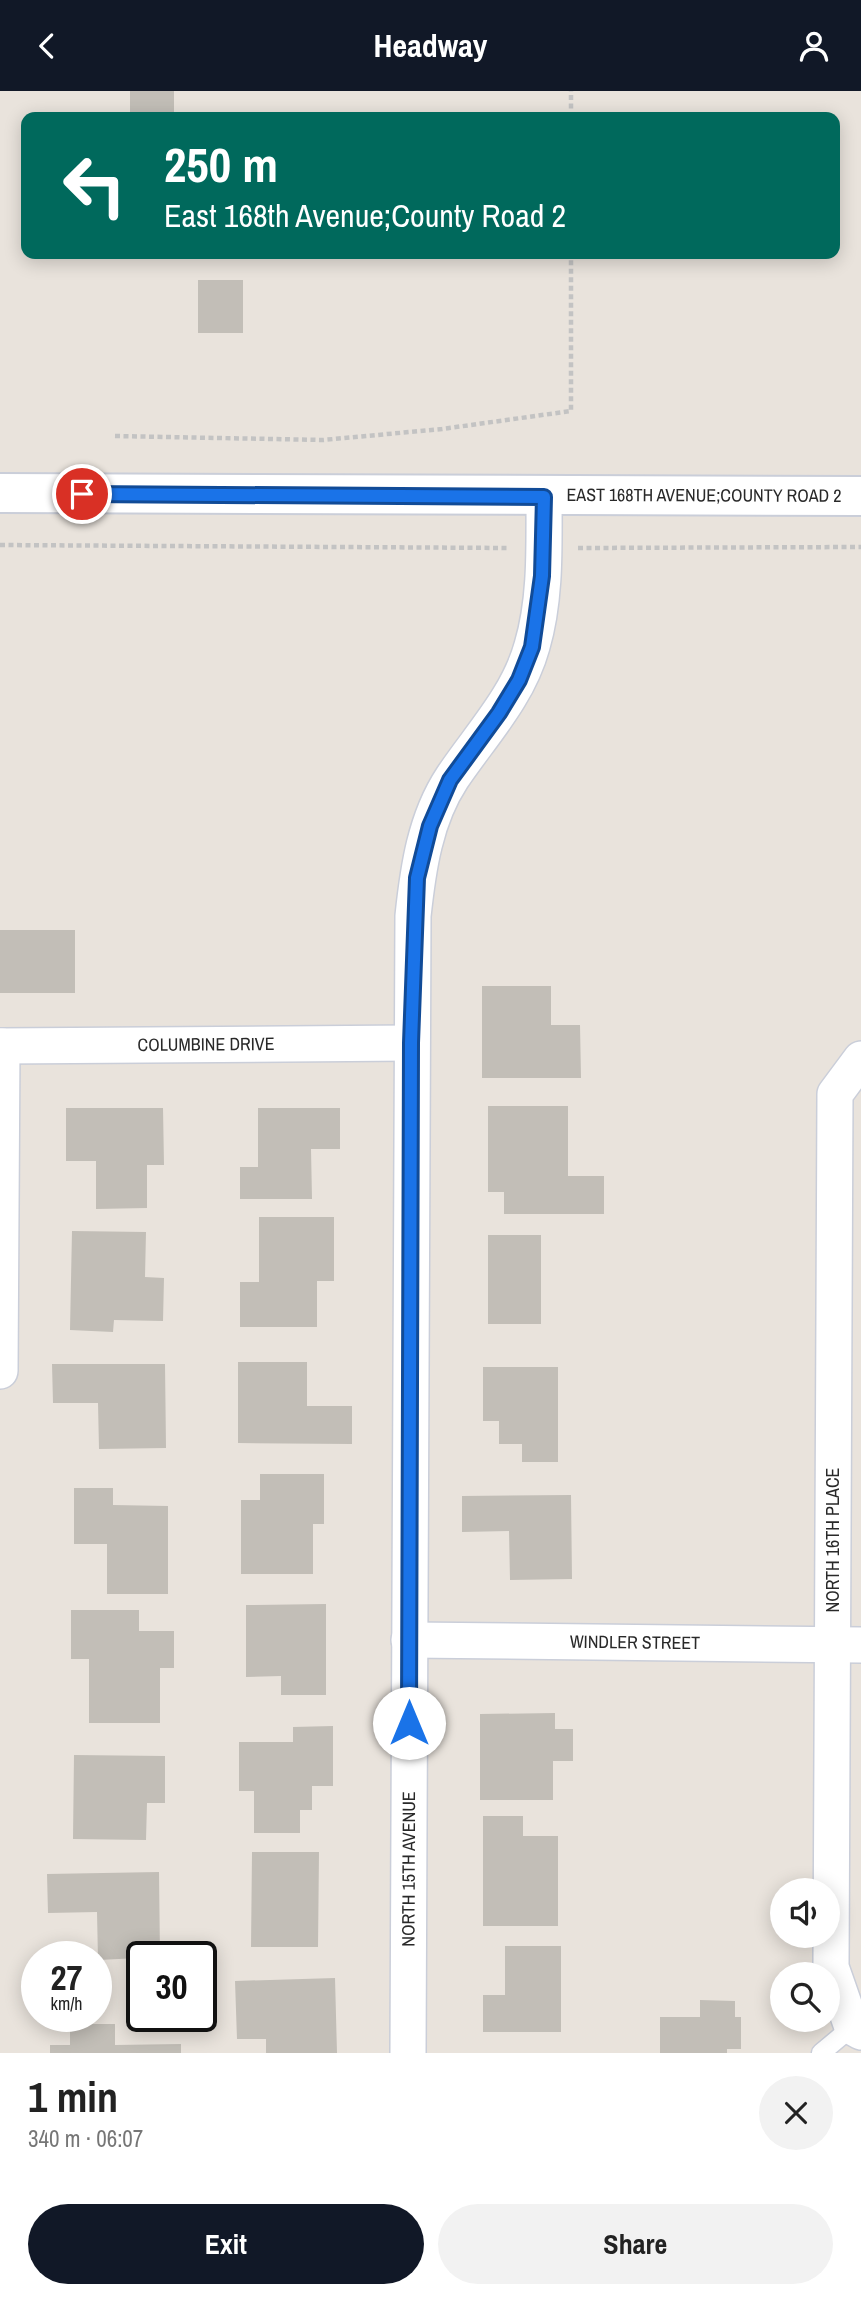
<!DOCTYPE html>
<html lang="en">
<head>
<meta charset="utf-8">
<style>
  body { margin:0; font-family:"Archivo Narrow",sans-serif; background:#f2f2f2; color:#222; height:100vh; display:flex; flex-direction:column; font-size:26px; white-space:nowrap }
  * { box-sizing:border-box; margin:0 }
  p { font-size:23px; color:#767676 }
  .icon { flex:none; width:38px; height:38px; fill:none; stroke:currentColor; stroke-width:2; stroke-linecap:round; stroke-linejoin:round }
  .map { position:relative; height:1962px; overflow:hidden }
  .drawer { display:flex; flex-direction:column; background:#fff; flex:1 }
  .drawer>* { flex:none }
  .top-card { position:absolute; left:21px; top:21px; width:819px; height:147px; border-radius:14px; box-shadow:0 4px 18px #0003; background:#00695c; color:#fff; overflow:hidden }
  .tools { position:absolute; left:770px; top:1787px; display:grid; gap:14px }
  .tools a { display:grid; place-items:center; width:70px; height:70px; border-radius:50%; background:#fff; box-shadow:0 4px 18px #0003; font-size:35px }
  .speed { position:absolute; left:21px; top:1850px; display:flex; gap:14px; font-size:35px; font-weight:700; text-align:center }
  .speed>* { display:grid; place-content:center; width:91px; height:91px; border-radius:50%; background:#fff; box-shadow:0 4px 18px #0003; line-height:1 }
  .speed small { font-size:18px; font-weight:400 }
  .speed .limit { border:4px solid #111; border-radius:10px; background:#fff; color:#111 }
  .pin { position:absolute; display:grid; place-items:center; width:60px; height:60px; color:#fff; margin:-30px; border:4px solid #fff; border-radius:50%; box-shadow:0 2px 7px #0007 }
  .me { position:absolute; width:77px; margin:-38px; rotate:0deg; stroke-linejoin:round; filter:drop-shadow(0 0 5px #0008) }
  .turn { display:flex; align-items:center; gap:24px; height:147px; padding:0 28px; font-size:32px }
  .turn .icon { width:91px; height:91px; stroke-width:2.5 }
  .turn b { display:block; font-size:49px; line-height:60px }
  .round { display:grid; place-items:center; flex:none; width:74px; height:74px; border-radius:37px; background:#f2f2f2 }
  .headline { display:flex; align-items:center; justify-content:space-between; height:119px; padding:0 28px }
  h1 { font-size:42px; font-weight:800; line-height:52px }
  .button { display:flex; gap:14px; margin-top:auto; padding:14px 28px }
  .button a { flex:1; height:80px; border-radius:42px; background:#111827; color:#fff; font-size:28px; font-weight:800; line-height:80px; text-align:center }
  .button a+a { background:#f2f2f2; color:#222 }
  header { display:flex; justify-content:space-between; align-items:center; height:91px; padding:0 28px; background:#111827; color:#fff; font-size:32px; font-weight:800 }
  .map>svg:first-child { display:block }
</style>
</head>
<body>
<header><svg class="icon" aria-label="back" viewBox="0 0 24 24"><path d="M15 5l-7 7 7 7"/></svg>Headway<svg class="icon" aria-label="person" viewBox="0 0 24 24"><circle cx="12" cy="8" r="4"/><path d="M4 21q1-7 8-7t8 7"/></svg></header>
<div class="map">
<svg width="861" height="1962" viewBox="0 0 861 1962">
  <rect width="100%" height="100%" fill="#e9e3dc"/>
  <path fill="#c2beb7" d="M 130,0 L 174,0 L 174,26 L 130,26 Z
    M 198,189 L 243,189 L 243,242 L 198,242 Z
    M 0,839 L 75,839 L 75,902 L 0,902 Z
    M 482,895 L 551,895 L 551,934 L 580,934 L 581,987 L 482,987 Z
    M 488,1015 L 568,1015 L 568,1085 L 604,1085 L 604,1123 L 504,1123 L 504,1101 L 488,1101 Z
    M 66,1017 L 163,1017 L 164,1074 L 147,1074 L 147,1117 L 96,1118 L 96,1070 L 66,1070 Z
    M 258,1017 L 340,1017 L 340,1058 L 311,1058 L 312,1108 L 240,1108 L 240,1076 L 258,1076 Z
    M 259,1126 L 334,1126 L 334,1190 L 317,1190 L 317,1236 L 240,1236 L 240,1191 L 259,1191 Z
    M 72,1140 L 146,1141 L 145,1186 L 164,1187 L 163,1230 L 114,1229 L 113,1241 L 70,1239 Z
    M 488,1144 L 541,1144 L 541,1233 L 488,1233 Z
    M 238,1271 L 307,1271 L 307,1315 L 352,1315 L 352,1353 L 238,1352 Z
    M 52,1273 L 165,1273 L 166,1357 L 99,1358 L 98,1312 L 53,1312 Z
    M 483,1276 L 558,1276 L 558,1371 L 522,1371 L 522,1353 L 499,1353 L 499,1330 L 483,1330 Z
    M 260,1383 L 324,1383 L 324,1433 L 313,1433 L 313,1483 L 241,1483 L 241,1409 L 260,1409 Z
    M 74,1397 L 113,1397 L 113,1414 L 168,1415 L 168,1503 L 107,1503 L 107,1453 L 74,1453 Z
    M 571,1404 L 572,1488 L 510,1489 L 509,1440 L 462,1441 L 462,1405 Z
    M 326,1513 L 326,1604 L 281,1604 L 281,1585 L 246,1586 L 246,1514 Z
    M 71,1519 L 139,1519 L 139,1540 L 174,1540 L 174,1577 L 160,1577 L 160,1632 L 89,1632 L 89,1568 L 71,1568 Z
    M 555,1622 L 555,1638 L 573,1638 L 573,1670 L 553,1670 L 553,1709 L 480,1709 L 480,1623 Z
    M 333,1635 L 333,1695 L 312,1695 L 312,1719 L 300,1719 L 300,1742 L 254,1742 L 254,1700 L 239,1700 L 239,1651 L 293,1651 L 293,1636 Z
    M 74,1664 L 165,1665 L 165,1712 L 147,1712 L 146,1749 L 73,1748 Z
    M 483,1725 L 523,1725 L 523,1745 L 558,1745 L 558,1835 L 483,1835 Z
    M 252,1761 L 319,1761 L 318,1856 L 251,1856 Z
    M 159,1781 L 160,1866 L 98,1869 L 97,1821 L 48,1822 L 47,1783 Z
    M 505,1855 L 561,1855 L 561,1941 L 483,1941 L 483,1904 L 505,1904 Z
    M 335,1887 L 337,1962 L 266,1962 L 266,1948 L 237,1948 L 235,1890 Z
    M 700,1909 L 735,1910 L 735,1926 L 741,1926 L 741,1958 L 727,1958 L 727,1962 L 660,1962 L 660,1926 L 700,1926 Z
    M 70,1933 L 115,1933 L 115,1954 L 181,1953 L 181,1962 L 50,1962 L 50,1954 L 70,1954 Z"/>
  <g fill="none" stroke-linecap="round" stroke-linejoin="round">
    <defs>
      <path id="lane" d="M 821,1962 L 852,1936"/>
      <g id="street">
        <path id="s1" d="M 0,955 L 411,952"/>
        <path d="M 861,968 L 835,1003 L 831,1876 L 852,1936 L 861,1941"/>
        <path d="M 0,1280 L 2,955"/>
        <path id="s2" d="M 409,1549 L 861,1554"/>
        <path id="s3" d="M 408,1962 L 413,825 C 418,778 425,728 452,687 C 480,645 518,606 532,555 C 546,508 544,455 544,406"/>
      </g>
      <g id="secondary">
        <path id="s4" d="M 0,402 L 861,405"/>
      </g>
    </defs>
    <use href="#lane" stroke="#caced9" stroke-width="21"/>
    <use href="#street" stroke="#caced9" stroke-width="38"/>
    <use href="#secondary" stroke="#caced9" stroke-width="42"/>
    <path stroke="#c3c3c3" stroke-width="4.5" stroke-dasharray="5 3.5" stroke-linecap="butt" d="M 571,26 L 571,0
      M 115,345 L 323,349 L 442,338 L 571,320 L 571,163
      M 0,454 L 510,457
      M 578,457 L 861,456"/>
    <use href="#lane" stroke="#fff" stroke-width="18"/>
    <use href="#street" stroke="#fff" stroke-width="35"/>
    <use href="#secondary" stroke="#fff" stroke-width="38"/>
  </g>
  <g fill="none" stroke-linecap="round" stroke-linejoin="round">
    <defs>
      <path id="route" d="M 82,403 L 544,406 L 542,485 L 532,556 L 519,589 L 499,622 L 450,689 L 430,735 L 417,787 L 411,952 L 409,1632"/>
    </defs>
    <use href="#route" stroke="#114b97" stroke-width="18"/>
    <use href="#route" stroke="#1a73e8" stroke-width="12"/>
  </g>
  <g text-anchor="middle" stroke-width="6" stroke-linejoin="round" paint-order="stroke">
    <g font-size="18" fill="#292929" stroke="#fff">
      <text dy="6" stroke="none"><textPath href="#s4" startOffset="704">EAST 168TH AVENUE;COUNTY ROAD 2</textPath></text>
      <text dy="6" stroke="none"><textPath href="#s1" startOffset="206">COLUMBINE DRIVE</textPath></text>
      <text transform="translate(833 1449) rotate(-90)" y="6">NORTH 16TH PLACE</text>
      <text dy="6" stroke="none"><textPath href="#s2" startOffset="226">WINDLER STREET</textPath></text>
      <text dy="6" stroke="none"><textPath href="#s3" startOffset="184">NORTH 15TH AVENUE</textPath></text>
    </g>
  </g>
</svg>
<div class="tools">
<a><svg class="icon" aria-label="sound" viewBox="0 0 24 24"><path d="M4 9h4l5-4v14l-5-4H4zM17 9q2 3 0 6"/></svg></a>
<a><svg class="icon" aria-label="search" viewBox="0 0 24 24"><circle cx="10" cy="10" r="6"/><path d="M15 15l6 6"/></svg></a>
</div>
<div class="speed"><div>27<small>km/h</small></div><div class="limit">30</div></div>
<div class="pin" style="left:82px;top:403px;background:#d93025"><svg class="icon" aria-label="arrive" viewBox="0 0 24 24"><path d="M6 21V4h12l-3 4 3 4H6"/></svg></div>
<svg class="me" style="left:409px;top:1632px" viewBox="-20 -20 40 40"><circle r="19" fill="#fff"/><path d="M0-13L10 11 0 6-10 11z" fill="#1a73e8"/></svg>
<div class="top-card">
<div class="turn"><svg class="icon" aria-label="left" viewBox="0 0 24 24"><path d="M17 20v-9H6M10 6l-5 5 5 5"/></svg><div><b>250 m</b>East 168th Avenue;County Road 2</div></div>
</div>
</div>
<section class="drawer">
<div class="headline"><div><h1>1 min</h1><p>340 m · 06:07</p></div><a class="round"><svg class="icon" aria-label="close" viewBox="0 0 24 24"><path d="M6 6l12 12M18 6L6 18"/></svg></a></div>
<div class="button"><a>Exit</a><a>Share</a></div>
</section>
</body>
</html>
